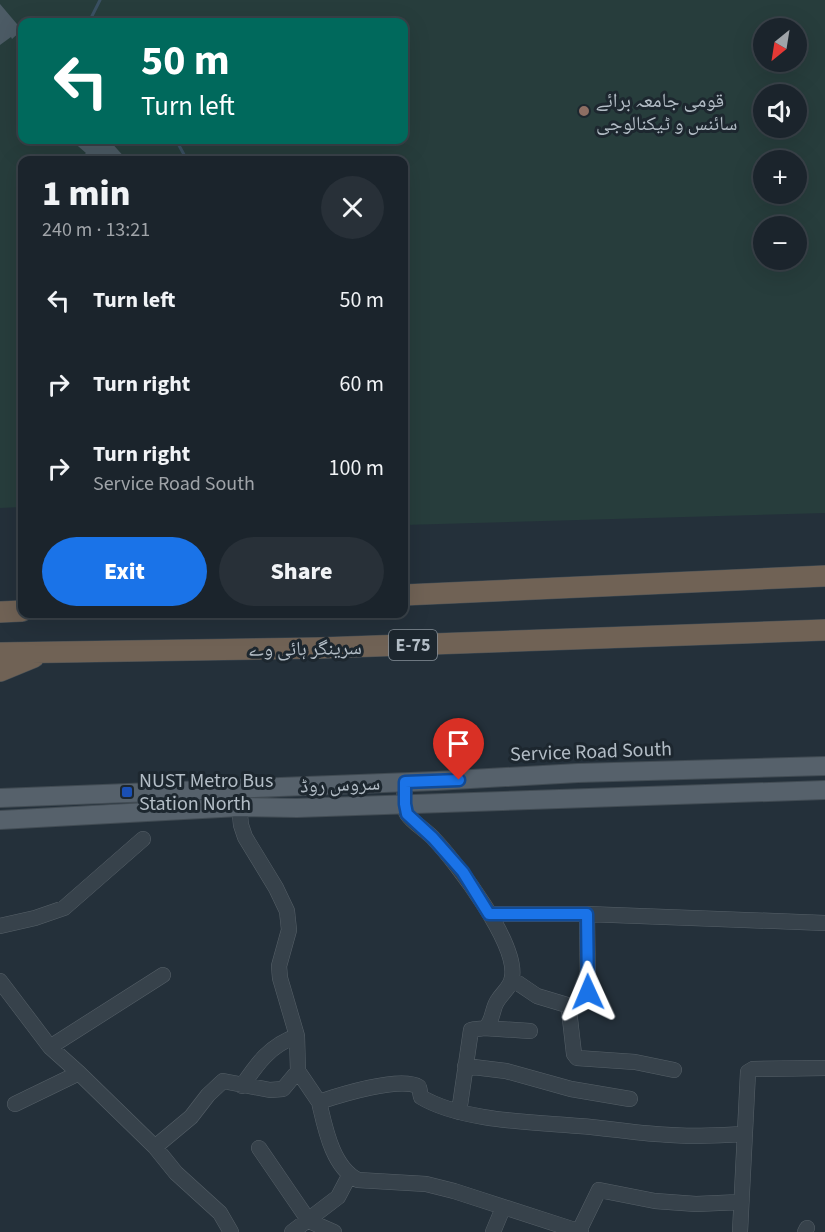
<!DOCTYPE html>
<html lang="en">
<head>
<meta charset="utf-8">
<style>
  body { margin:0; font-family:"Source Sans 3","Noto Naskh Arabic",sans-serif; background:#283038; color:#f1f3f6; height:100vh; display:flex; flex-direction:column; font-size:22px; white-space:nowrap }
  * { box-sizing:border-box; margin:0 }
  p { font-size:20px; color:#a0a4a9 }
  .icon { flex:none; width:33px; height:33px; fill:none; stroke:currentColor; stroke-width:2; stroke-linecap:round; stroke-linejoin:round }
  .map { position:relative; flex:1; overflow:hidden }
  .drawer { position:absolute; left:18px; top:156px; width:390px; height:462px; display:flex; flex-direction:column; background:#1b242c; border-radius:12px; box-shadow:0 6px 24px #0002,0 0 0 2px #394148 }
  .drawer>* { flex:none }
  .guide { position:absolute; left:18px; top:18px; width:390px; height:126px; border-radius:12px; box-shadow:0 6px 24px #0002,0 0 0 2px #394148; background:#00695c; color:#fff; overflow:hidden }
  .needle { width:39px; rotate:210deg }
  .fabs { position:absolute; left:753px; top:18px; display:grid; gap:12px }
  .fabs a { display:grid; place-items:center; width:54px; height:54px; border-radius:50%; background:#1b242c; box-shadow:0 6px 24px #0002,0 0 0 2px #394148; font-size:30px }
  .pin { position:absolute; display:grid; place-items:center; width:51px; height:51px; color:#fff; margin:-62px -26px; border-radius:50% 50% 50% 0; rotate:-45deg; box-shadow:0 0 6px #0007 }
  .pin .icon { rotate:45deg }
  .me { position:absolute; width:66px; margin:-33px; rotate:359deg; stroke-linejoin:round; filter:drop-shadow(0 0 4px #0008) }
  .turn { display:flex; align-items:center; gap:21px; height:126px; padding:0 24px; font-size:27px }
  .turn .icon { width:78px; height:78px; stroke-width:2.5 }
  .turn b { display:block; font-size:42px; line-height:51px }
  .round { display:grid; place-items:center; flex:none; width:63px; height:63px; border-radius:32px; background:#283038 }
  .overview { display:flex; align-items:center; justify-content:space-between; height:102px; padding:0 24px }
  h1 { font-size:36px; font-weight:800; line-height:45px }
  .primary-button { display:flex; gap:12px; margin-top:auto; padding:12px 24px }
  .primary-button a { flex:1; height:69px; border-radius:36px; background:#1a73e8; color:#fff; font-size:24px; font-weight:800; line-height:69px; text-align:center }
  .primary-button a+a { background:#283038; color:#f1f3f6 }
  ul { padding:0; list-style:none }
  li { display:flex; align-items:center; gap:18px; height:84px; padding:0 24px }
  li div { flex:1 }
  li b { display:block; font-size:22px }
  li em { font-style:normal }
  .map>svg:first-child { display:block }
</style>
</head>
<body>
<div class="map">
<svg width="825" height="1232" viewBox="0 0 825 1232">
  <rect width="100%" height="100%" fill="#24303a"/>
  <path fill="#273d3c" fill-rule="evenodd" d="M 0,0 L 825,0 L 825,513 L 404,525 L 404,160 L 22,160 L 22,507 L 0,508 ZM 22,22 L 404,22 L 404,140 L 22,140 ZM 764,28 L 796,28 L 796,62 L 764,62 ZM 764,94 L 796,94 L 796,128 L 764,128 ZM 764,160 L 796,160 L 796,194 L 764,194 ZM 764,226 L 796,226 L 796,260 L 764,260 Z"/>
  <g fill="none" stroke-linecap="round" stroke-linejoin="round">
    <path stroke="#3a5062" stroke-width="3" d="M 89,22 L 100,0
      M 176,140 L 187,160"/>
  </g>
  <path fill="#4c5b65" d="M 0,4 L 22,30 L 12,39 L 11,37 L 0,45 Z
    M 71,140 L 109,140 L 127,160 L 78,160 L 86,153 Z"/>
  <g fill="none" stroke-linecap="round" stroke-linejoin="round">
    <defs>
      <path id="minor" d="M 405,782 C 405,791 402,806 407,814 C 413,823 427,831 434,839 C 457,863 518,944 512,977 C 511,987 503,992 498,1000 C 492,1007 493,1024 484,1028 C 481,1029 475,1029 471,1030 L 459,1112
        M 490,914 L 587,914 L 825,923
        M 587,914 L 588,992
        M 0,926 L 35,918 L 64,908 L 143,839
        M 512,979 L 537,996 L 567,1005 L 569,1010 L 574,1054 L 577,1058 L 635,1062 L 674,1070
        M 0,981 L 50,1047 L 79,1073 L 155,1147 L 176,1173 L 220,1213 L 231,1232
        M 484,1028 L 530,1031
        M 50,1047 L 163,975
        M 465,1066 L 506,1071 L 571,1089 L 630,1099
        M 298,1071 L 319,1102 C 340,1095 401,1076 419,1087 L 421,1097 C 461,1121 532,1122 579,1126 C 609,1128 640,1134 671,1135 C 695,1137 720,1135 745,1134
        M 242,1086 C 257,1064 270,1045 297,1036
        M 319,1102 C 325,1127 332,1167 358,1180 L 426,1184 L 454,1191 L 581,1232
        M 15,1104 L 79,1073
        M 155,1147 L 191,1117 L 208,1095 L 223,1081 L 270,1090 L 283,1089 L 298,1071 L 297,1036 L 280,978 L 279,966 L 289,930 L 287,911 L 276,888 L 245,837 L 241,825 L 238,796
        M 259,1148 L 309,1221 L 334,1232
        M 579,1231 L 599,1190 L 655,1201 L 696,1204 L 741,1202
        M 292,1232 L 338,1197 L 348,1178
        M 493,1232 L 503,1208
        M 740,1232 L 748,1072 L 753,1069 L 825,1068
        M 805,1232 L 807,1228"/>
      <path id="major" d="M 0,798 L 436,781 L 578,773 L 825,766
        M 0,820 L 239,807 L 297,808 L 825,790"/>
      <path id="highway" d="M 404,595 L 825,576
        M 0,612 L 22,611
        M 0,653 L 319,648 L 825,630
        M 0,671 L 34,657"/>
    </defs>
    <use href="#minor" stroke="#566068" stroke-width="16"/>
    <use href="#major" stroke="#414b53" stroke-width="20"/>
    <use href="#highway" stroke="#434d55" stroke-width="22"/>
    <use href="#minor" stroke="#37424b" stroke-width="15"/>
    <use href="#major" stroke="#56616b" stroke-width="18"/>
    <use href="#highway" stroke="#706255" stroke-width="21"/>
  </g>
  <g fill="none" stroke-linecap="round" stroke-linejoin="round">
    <defs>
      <path id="route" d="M 459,780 L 405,782 L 405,804 L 407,814 L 433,838 L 463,872 L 489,914 L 587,914 L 588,992"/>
    </defs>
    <use href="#route" stroke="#114b97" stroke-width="15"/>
    <use href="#route" stroke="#1a73e8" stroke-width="10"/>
  </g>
  <circle fill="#8d6e63" stroke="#1d272f" stroke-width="2" cx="584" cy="111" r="6"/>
  <rect fill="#1a4fb4" stroke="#1d272f" stroke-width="2" x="121" y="786" width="12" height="12" rx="3"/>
  <g text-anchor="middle" stroke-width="6" stroke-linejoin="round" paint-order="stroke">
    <rect fill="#1d272f" stroke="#869099" stroke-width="1.5" x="389" y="630" width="48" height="30" rx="4.5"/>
    <g font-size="18" font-weight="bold" fill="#b3bdc6">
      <text x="413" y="651">E-75</text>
    </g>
    <g font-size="20" fill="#b3bdc6" stroke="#1d272f" text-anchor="start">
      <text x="596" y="107">قومی جامعہ برائے<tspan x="596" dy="23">سائنس و ٹیکنالوجی</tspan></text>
      <text x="139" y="787">NUST Metro Bus<tspan x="139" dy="23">Station North</tspan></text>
    </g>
    <g font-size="20" fill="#b3bdc6" stroke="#1d272f">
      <text transform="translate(305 648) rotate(-1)" y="7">سرینگر ہائی وے</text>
      <text transform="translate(591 751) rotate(-2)" y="7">Service Road South</text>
      <text transform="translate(340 784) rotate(-2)" y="7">سروس روڈ</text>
    </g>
  </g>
</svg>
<div class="fabs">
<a><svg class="needle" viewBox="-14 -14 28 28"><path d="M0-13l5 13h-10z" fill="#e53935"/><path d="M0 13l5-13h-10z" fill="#a0a4a9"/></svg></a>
<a><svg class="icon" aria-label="sound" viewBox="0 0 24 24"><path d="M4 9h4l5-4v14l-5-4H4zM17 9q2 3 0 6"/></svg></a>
<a>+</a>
<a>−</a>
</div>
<div class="pin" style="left:459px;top:780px;background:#d93025"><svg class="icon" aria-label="arrive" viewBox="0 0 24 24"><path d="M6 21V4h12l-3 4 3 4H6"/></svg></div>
<svg class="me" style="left:588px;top:992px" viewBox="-20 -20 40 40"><path d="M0-17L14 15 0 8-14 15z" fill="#1a73e8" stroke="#fff" stroke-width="4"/></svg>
<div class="guide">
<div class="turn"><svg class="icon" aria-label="left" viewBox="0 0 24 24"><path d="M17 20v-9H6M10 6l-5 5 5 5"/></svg><div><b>50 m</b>Turn left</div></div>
</div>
<section class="drawer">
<div class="overview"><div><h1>1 min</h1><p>240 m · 13:21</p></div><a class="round"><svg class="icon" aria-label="close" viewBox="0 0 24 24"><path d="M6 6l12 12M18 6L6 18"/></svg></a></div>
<ul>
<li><svg class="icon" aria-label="left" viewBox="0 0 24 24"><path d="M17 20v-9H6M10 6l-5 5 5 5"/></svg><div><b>Turn left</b></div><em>50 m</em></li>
<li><svg class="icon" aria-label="right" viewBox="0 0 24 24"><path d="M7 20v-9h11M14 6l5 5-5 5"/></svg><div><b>Turn right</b></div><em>60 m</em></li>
<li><svg class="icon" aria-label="right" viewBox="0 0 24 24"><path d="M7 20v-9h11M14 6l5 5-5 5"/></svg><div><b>Turn right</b><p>Service Road South</p></div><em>100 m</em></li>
</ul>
<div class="primary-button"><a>Exit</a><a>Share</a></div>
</section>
</div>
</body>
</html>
